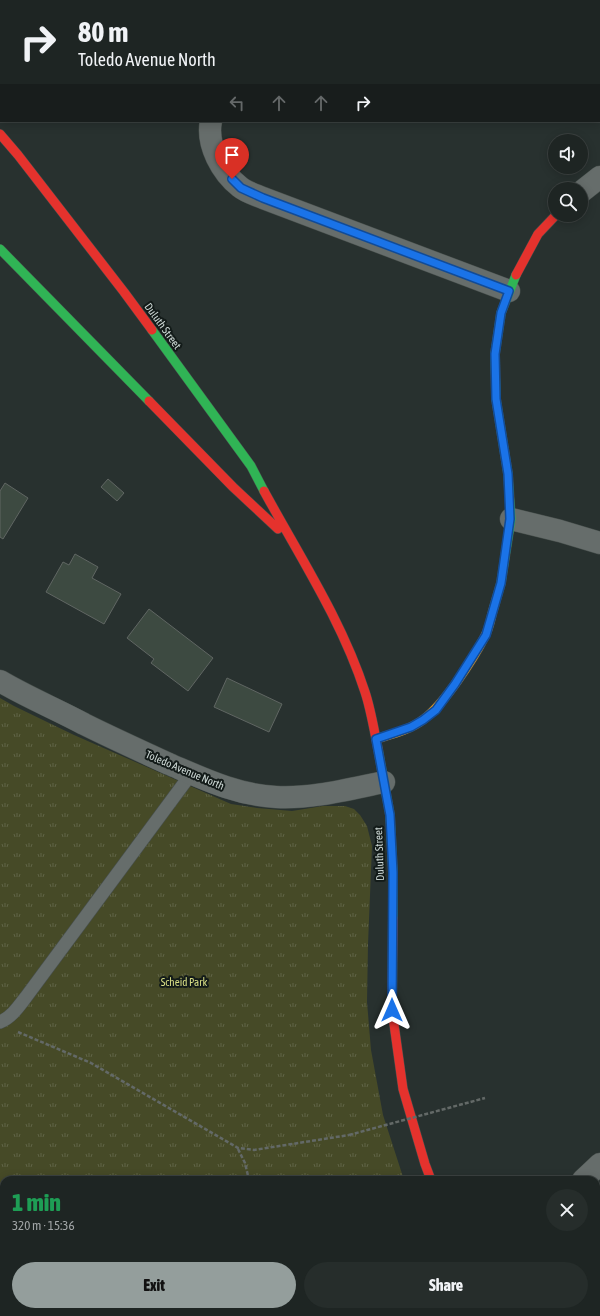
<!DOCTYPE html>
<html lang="en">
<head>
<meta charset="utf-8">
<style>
  body { margin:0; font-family:"Asap Condensed",sans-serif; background:#262d2b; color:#f1f3f6; height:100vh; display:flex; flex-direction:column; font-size:15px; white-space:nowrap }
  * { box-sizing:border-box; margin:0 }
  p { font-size:13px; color:#a1a5a6 }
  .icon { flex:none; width:22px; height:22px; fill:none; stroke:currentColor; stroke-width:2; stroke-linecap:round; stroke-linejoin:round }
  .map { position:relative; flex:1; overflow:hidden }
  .details { position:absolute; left:0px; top:1176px; width:600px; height:140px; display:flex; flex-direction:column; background:#1e2523; border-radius:12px 12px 0 0; box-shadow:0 2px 10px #0003,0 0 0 1px #3c4241 }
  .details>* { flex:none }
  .banner { position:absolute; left:0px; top:0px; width:600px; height:122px; box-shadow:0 2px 10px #0003,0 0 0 1px #3c4241; background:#1e2523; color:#f1f3f6; overflow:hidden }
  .buttons { position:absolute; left:548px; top:134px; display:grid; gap:8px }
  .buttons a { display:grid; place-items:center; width:40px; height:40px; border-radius:50%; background:#1e2523; box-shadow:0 2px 10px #0003,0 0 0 1px #3c4241; font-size:20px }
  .pin { position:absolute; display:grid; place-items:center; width:34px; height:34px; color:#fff; margin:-41px -17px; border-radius:50% 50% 50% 0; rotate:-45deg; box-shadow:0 0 4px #0007 }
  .pin .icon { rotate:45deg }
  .me { position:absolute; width:44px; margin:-22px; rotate:0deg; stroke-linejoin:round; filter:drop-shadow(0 0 3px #0008) }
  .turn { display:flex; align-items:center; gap:14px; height:84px; padding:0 12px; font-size:18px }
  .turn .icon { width:52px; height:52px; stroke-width:2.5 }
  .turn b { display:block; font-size:28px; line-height:34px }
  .lanes { display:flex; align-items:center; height:38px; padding:0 12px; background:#0003; justify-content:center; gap:20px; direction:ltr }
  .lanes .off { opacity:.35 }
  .round { display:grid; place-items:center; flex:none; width:42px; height:42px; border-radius:21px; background:#262d2b }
  .summary { display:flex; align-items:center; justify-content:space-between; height:68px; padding:0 12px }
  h1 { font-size:24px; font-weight:800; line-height:30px; color:#1e9e55 }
  .cta { display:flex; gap:8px; margin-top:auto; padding:8px 12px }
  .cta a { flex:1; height:46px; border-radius:24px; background:#949e9c; color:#111; font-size:16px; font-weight:800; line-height:46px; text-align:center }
  .cta a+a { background:#262d2b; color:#f1f3f6 }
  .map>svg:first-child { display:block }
</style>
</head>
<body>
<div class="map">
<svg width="600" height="1316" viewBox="0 0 600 1316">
  <defs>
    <pattern id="park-tufts" width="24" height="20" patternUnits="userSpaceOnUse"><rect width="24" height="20" fill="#464a27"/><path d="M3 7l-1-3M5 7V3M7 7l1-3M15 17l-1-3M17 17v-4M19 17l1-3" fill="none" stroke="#606446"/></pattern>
  </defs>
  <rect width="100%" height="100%" fill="#28312f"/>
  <path fill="url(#park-tufts)" d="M 0,698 L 14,706 L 74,735 L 231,804 L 257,808 L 292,811 L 323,806 L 345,806 L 354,809 L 360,815 L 367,826 L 372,846 L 368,944 L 367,1002 L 371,1050 L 383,1115 L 404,1180 L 4,1180 L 4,1312 L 419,1312 L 415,1316 L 0,1316 Z"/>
  <path fill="#3d4a41" stroke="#606663" d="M 108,479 L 124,493 L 117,501 L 101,487 Z
    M 5,483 L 28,498 L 3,539 L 0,537 L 0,491 Z
    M 75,554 L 98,567 L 92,578 L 121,594 L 104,624 L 46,592 L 63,562 L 69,565 Z
    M 149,609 L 213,658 L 188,691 L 151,663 L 154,659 L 127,638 Z
    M 227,678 L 282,704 L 269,732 L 214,707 Z"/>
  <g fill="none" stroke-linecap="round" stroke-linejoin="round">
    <defs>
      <path id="lane" d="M 0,1022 C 12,1017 19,1006 26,997 L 191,774"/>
      <path id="street" d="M 315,1 L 316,0
        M 211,121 C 206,145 222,173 240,187 C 246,192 256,195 263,198 L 509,291
        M 581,192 L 600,177
        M 511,519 L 560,531 L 600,543
        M 0,681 C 27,697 56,709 84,724 C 112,738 141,751 169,764 C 204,779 237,795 276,797 C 312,799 349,789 384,782
        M 583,1180 L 600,1164
        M 439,1316 L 443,1312"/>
      <path id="fast" d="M 0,249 L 149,401
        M 152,330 L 251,466 L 264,491
        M 494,607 L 501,583 L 511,519 L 508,474 L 496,399 L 495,354 L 501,313 L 516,275
        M 378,749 L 390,815 L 393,873 L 393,918"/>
      <path id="slow" d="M 376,739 C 392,734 410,730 424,719 C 444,704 473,660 485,636 C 490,627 491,616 494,607
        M 501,1312 L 504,1316"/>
      <path id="jam" d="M 14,1 L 15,0
        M 0,26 L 1,24
        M 0,134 L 18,155 L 124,292 L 152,330
        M 516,275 L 538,234 L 556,215
        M 149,401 L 233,487 L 278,529
        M 264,491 C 300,557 342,621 365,692 C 371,710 374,730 378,749
        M 393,918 L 392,1010 L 403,1089 L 425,1164 L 431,1180"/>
    </defs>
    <use href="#lane" stroke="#474f4c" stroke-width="14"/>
    <use href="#street" stroke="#474f4c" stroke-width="23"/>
    <use href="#fast" stroke="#474f4c" stroke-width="10"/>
    <use href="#slow" stroke="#474f4c" stroke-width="10"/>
    <use href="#jam" stroke="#474f4c" stroke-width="10"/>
    <path stroke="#636967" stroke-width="2.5" stroke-dasharray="4 2" stroke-linecap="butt" d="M 18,1032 L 91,1063 L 238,1148 L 254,1150 L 349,1135
      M 238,1149 L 245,1163 L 249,1180"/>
    <use href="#lane" stroke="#666d6b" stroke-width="13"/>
    <use href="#street" stroke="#666d6b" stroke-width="22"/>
    <use href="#fast" stroke="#30b455" stroke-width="9"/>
    <use href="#slow" stroke="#ff9f0a" stroke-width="9"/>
    <use href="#jam" stroke="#e5322d" stroke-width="9"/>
    <path stroke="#636967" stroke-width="2.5" stroke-dasharray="4 2" stroke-linecap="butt" d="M 349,1135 L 485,1098"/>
  </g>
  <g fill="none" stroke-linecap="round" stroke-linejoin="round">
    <defs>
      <path id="route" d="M 232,179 L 241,188 L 263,198 L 509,291 L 501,313 L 495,354 L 496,399 L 508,474 L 510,519 L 501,583 L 486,635 L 455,684 L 436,710 L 423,720 L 411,727 L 376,739 L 390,815 L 393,873 L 392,1010"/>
    </defs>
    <use href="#route" stroke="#114b97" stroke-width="10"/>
    <use href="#route" stroke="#1a73e8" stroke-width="7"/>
  </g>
  <g text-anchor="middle" stroke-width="4" stroke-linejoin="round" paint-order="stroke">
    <g font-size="11" fill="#ced9d6" stroke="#131b19">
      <text transform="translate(163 326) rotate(54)" y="4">Duluth Street</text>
      <text transform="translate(185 770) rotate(23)" y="4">Toledo Avenue North</text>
      <text transform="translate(379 854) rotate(-92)" y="4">Duluth Street</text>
    </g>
    <g font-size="11" fill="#d9df85" stroke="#131b19">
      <text x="184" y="986">Scheid Park</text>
    </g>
  </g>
</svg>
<div class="buttons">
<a><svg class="icon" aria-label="sound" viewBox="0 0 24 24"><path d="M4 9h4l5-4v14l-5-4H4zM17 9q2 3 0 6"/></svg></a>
<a><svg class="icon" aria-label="search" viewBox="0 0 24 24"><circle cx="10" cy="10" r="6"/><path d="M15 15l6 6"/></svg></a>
</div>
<div class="pin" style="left:232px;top:179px;background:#d93025"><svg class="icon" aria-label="arrive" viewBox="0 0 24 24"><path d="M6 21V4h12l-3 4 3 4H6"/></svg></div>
<svg class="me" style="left:392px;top:1010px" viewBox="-20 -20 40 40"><path d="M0-17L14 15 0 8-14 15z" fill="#1a73e8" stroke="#fff" stroke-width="4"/></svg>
<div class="banner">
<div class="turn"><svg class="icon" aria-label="right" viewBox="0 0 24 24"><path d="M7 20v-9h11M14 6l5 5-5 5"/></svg><div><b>80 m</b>Toledo Avenue North</div></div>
<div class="lanes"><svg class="icon off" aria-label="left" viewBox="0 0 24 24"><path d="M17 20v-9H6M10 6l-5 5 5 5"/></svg><svg class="icon off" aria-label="ahead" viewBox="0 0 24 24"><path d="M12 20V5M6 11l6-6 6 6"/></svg><svg class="icon off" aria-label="ahead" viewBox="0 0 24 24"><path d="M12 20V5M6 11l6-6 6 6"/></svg><svg class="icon" aria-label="right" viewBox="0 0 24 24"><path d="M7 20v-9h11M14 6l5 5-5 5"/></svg></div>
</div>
<section class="details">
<div class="summary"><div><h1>1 min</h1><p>320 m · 15:36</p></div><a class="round"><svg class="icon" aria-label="close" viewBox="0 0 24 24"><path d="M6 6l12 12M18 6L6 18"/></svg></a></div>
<div class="cta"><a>Exit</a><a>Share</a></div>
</section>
</div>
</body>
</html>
